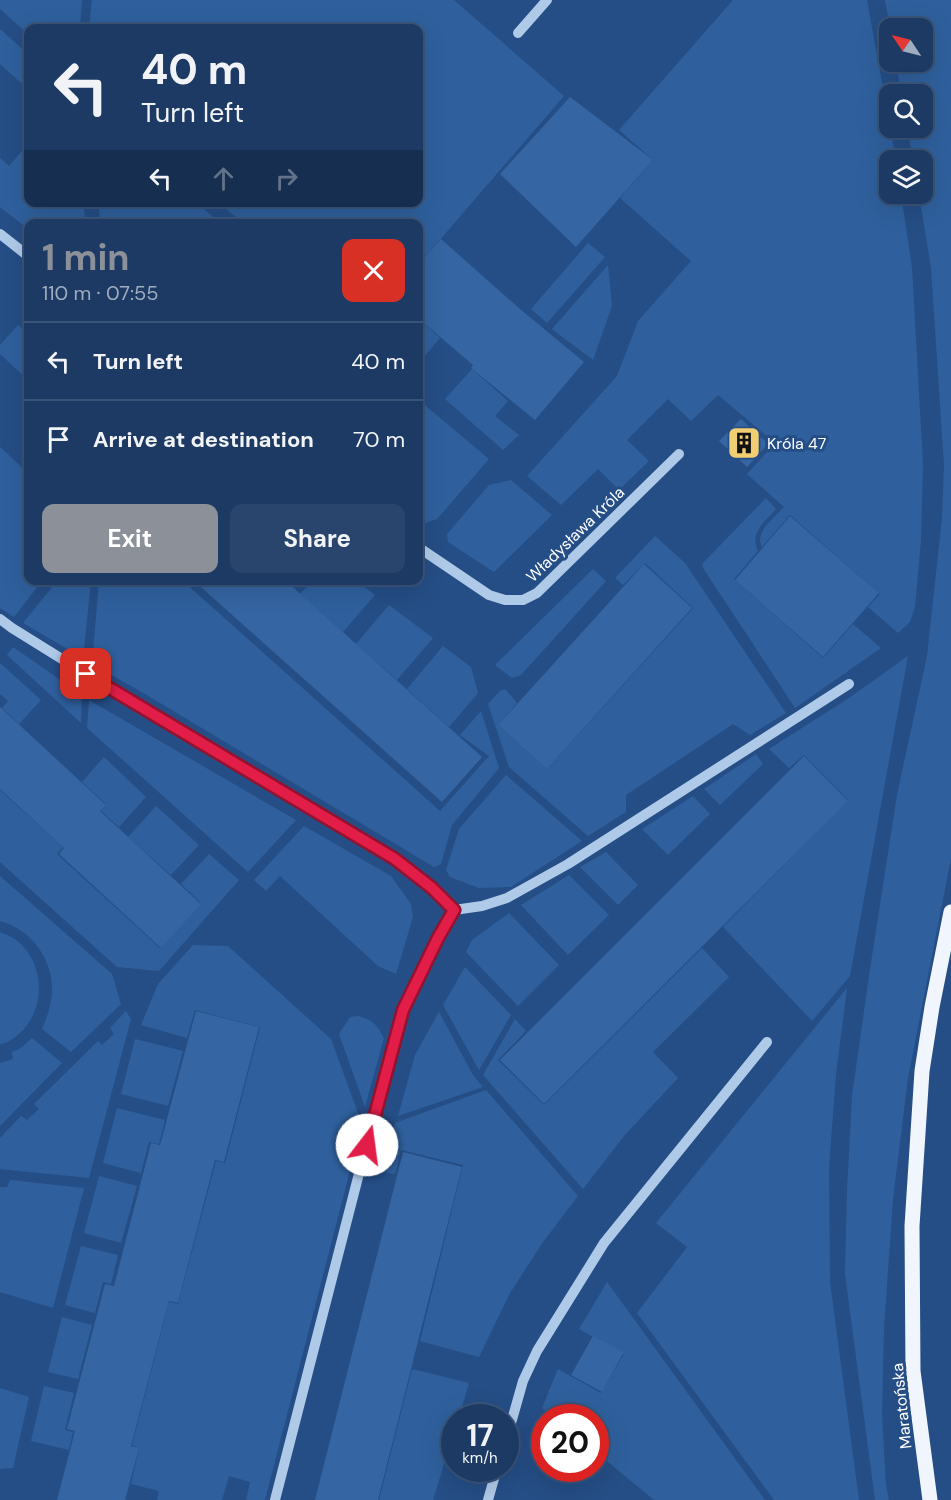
<!DOCTYPE html>
<html lang="en">
<head>
<meta charset="utf-8">
<style>
  body { margin:0; font-family:"DM Sans",sans-serif; background:#29456d; color:#f1f3f6; height:100vh; display:flex; flex-direction:column; font-size:22px; white-space:nowrap }
  * { box-sizing:border-box; margin:0 }
  p { font-size:20px; color:#a0adbf }
  .icon { flex:none; width:33px; height:33px; fill:none; stroke:currentColor; stroke-width:2; stroke-linecap:round; stroke-linejoin:round }
  .map { position:relative; flex:1; overflow:hidden }
  .side { position:absolute; left:24px; top:219px; width:399px; height:366px; display:flex; flex-direction:column; background:#1c3a64; border-radius:12px; box-shadow:0 6px 24px #0002,0 0 0 2px #3a5478 }
  .side>* { flex:none }
  .guide { position:absolute; left:24px; top:24px; width:399px; height:183px; border-radius:12px; box-shadow:0 6px 24px #0002,0 0 0 2px #3a5478; background:#1c3a64; color:#f1f3f6; overflow:hidden }
  .needle { width:39px; rotate:305deg }
  .tools { position:absolute; left:879px; top:18px; display:grid; gap:12px }
  .tools a { display:grid; place-items:center; width:54px; height:54px; border-radius:12px; background:#1c3a64; box-shadow:0 6px 24px #0002,0 0 0 2px #3a5478; font-size:30px }
  .speed { position:absolute; left:441px; top:1404px; display:flex; gap:12px; font-size:30px; font-weight:700; text-align:center }
  .speed>* { display:grid; place-content:center; width:78px; height:78px; border-radius:50%; background:#1c3a64; box-shadow:0 6px 24px #0002,0 0 0 2px #3a5478; line-height:1 }
  .speed small { font-size:15px; font-weight:400 }
  .speed .limit { border:9px solid #d22; background:#fff; color:#111 }
  .pin { position:absolute; display:grid; place-items:center; width:51px; height:51px; color:#fff; margin:-26px; border-radius:12px; box-shadow:0 3px 9px #0006 }
  .me { position:absolute; width:66px; margin:-33px; rotate:15deg; stroke-linejoin:round; filter:drop-shadow(0 0 4px #0008) }
  .turn { display:flex; align-items:center; gap:21px; height:126px; padding:0 18px; font-size:27px }
  .turn .icon { width:78px; height:78px; stroke-width:2.5 }
  .turn b { display:block; font-size:42px; line-height:51px }
  .lanes { display:flex; align-items:center; height:57px; padding:0 18px; background:#0003; justify-content:center; gap:30px; direction:ltr }
  .lanes .off { opacity:.35 }
  .round { display:grid; place-items:center; flex:none; width:63px; height:63px; border-radius:12px; background:#29456d }
  .summary { display:flex; align-items:center; justify-content:space-between; height:102px; padding:0 18px }
  h1 { font-size:36px; font-weight:700; line-height:45px; color:#8c9099 }
  .button { display:flex; gap:12px; margin-top:auto; padding:12px 18px }
  .button a { flex:1; height:69px; border-radius:12px; background:#8c9099; color:#fff; font-size:24px; font-weight:700; line-height:69px; text-align:center }
  .button a+a { background:#29456d; color:#f1f3f6 }
  ul { padding:0; list-style:none }
  li { display:flex; align-items:center; gap:18px; height:78px; padding:0 18px; border-top:2px solid #3a5478 }
  li div { flex:1 }
  li b { display:block; font-size:22px }
  li em { font-style:normal }
  .map>svg:first-child { display:block }
</style>
</head>
<body>
<div class="map">
<svg width="951" height="1500" viewBox="0 0 951 1500">
  <rect width="100%" height="100%" fill="#254e86"/>
  <path fill="#2f609d" d="M 0,0 L 82,0 L 80,28 L 28,28 L 28,34 L 0,9 Z
    M 92,0 L 454,0 L 564,96 L 419,264 L 418,224 L 243,223 L 219,203 L 418,202 L 418,28 L 89,28 Z
    M 733,0 L 867,0 L 896,160 L 890,160 L 890,194 L 901,194 L 912,268 L 923,464 L 921,540 L 915,607 L 910,622 L 898,633 L 868,607 L 880,594 L 790,515 L 762,547 C 754,532 774,518 784,507 L 747,474 L 775,443 L 718,395 L 691,421 L 668,399 L 627,440 L 649,461 L 619,490 L 598,469 L 561,505 L 527,476 L 617,376 L 638,321 L 691,261 L 620,198 L 653,160 L 619,130 Z
    M 885,0 L 951,0 L 951,858 L 908,1078 L 893,1199 L 884,1328 L 882,1414 L 886,1485 L 889,1500 L 875,1500 L 845,1274 L 847,1191 L 852,1096 L 870,969 L 897,795 L 927,656 L 942,518 L 944,465 L 931,268 L 919,194 L 922,194 L 922,160 L 913,160 L 907,128 L 922,128 L 922,94 L 901,94 L 896,62 L 922,62 L 922,28 L 890,28 Z
    M 0,29 L 28,54 L 28,74 L 21,83 L 0,64 Z
    M 28,144 L 28,202 L 83,203 L 86,223 L 28,224 L 28,229 L 0,207 L 0,158 L 9,166 Z
    M 99,203 L 197,203 L 220,223 L 100,223 Z
    M 588,243 L 605,257 L 547,323 L 531,309 Z
    M 608,265 L 612,306 L 593,360 L 552,329 Z
    M 419,319 L 440,338 L 419,363 Z
    M 18,325 L 28,332 L 28,380 L 0,354 L 0,345 Z
    M 472,369 L 508,401 L 495,416 L 519,435 L 503,450 L 445,399 Z
    M 421,402 L 489,459 L 437,519 L 422,524 L 418,522 L 418,405 Z
    M 0,447 L 28,473 L 28,580 L 42,581 L 14,617 L 0,608 Z
    M 511,480 L 552,515 L 494,572 L 448,542 L 447,534 L 489,485 Z
    M 766,498 L 776,509 C 765,522 749,532 758,551 L 734,579 L 823,658 L 853,624 L 881,648 L 795,708 L 703,568 L 702,564 Z
    M 655,536 L 685,563 L 786,713 L 750,735 L 733,724 L 626,795 L 626,812 L 588,836 L 509,767 L 488,704 L 500,691 L 505,689 L 517,703 L 498,725 L 547,769 L 693,608 L 645,563 L 623,585 L 615,578 Z
    M 593,569 L 606,581 L 521,675 L 512,678 L 495,665 Z
    M 355,580 L 375,595 L 343,632 L 300,594 L 312,581 Z
    M 57,581 L 91,581 L 83,658 L 23,623 Z
    M 99,581 L 183,581 L 440,811 L 489,756 L 460,735 L 481,711 L 499,768 L 452,825 L 441,864 L 434,867 L 140,691 L 92,664 Z
    M 389,605 L 433,638 L 397,680 L 356,644 Z
    M 443,646 L 471,667 L 478,693 L 449,727 L 407,689 Z
    M 13,647 L 82,695 L 81,723 L 7,655 Z
    M 908,656 L 850,976 L 812,1021 L 723,927 L 848,800 L 804,755 L 789,768 L 769,749 L 849,698 Z
    M 0,663 L 41,700 L 19,724 L 2,708 L 8,701 L 0,694 Z
    M 89,700 L 296,820 L 248,872 L 87,728 Z
    M 756,754 L 763,764 L 720,805 L 704,789 Z
    M 104,757 L 146,797 L 119,827 L 101,811 L 106,804 L 82,782 Z
    M 506,775 L 582,841 L 511,887 L 479,888 L 450,877 L 446,870 L 459,829 Z
    M 0,790 L 63,847 L 57,854 L 160,948 L 201,903 L 181,884 L 209,854 L 239,880 L 159,971 L 117,967 L 0,862 Z
    M 693,796 L 710,814 L 668,855 L 642,829 Z
    M 156,806 L 199,845 L 171,875 L 128,837 Z
    M 304,826 L 391,876 L 411,904 L 413,917 L 396,974 L 378,966 L 280,876 L 266,891 L 254,880 Z
    M 606,852 L 638,885 L 618,905 L 580,867 Z
    M 569,875 L 609,915 L 568,955 L 521,905 Z
    M 0,876 L 112,974 L 121,1004 L 71,1052 L 42,1029 C 47,1018 51,1005 52,993 C 54,960 31,929 0,921 Z
    M 509,913 L 559,965 L 518,1006 L 466,952 L 472,940 Z
    M 0,932 C 7,935 15,938 21,944 C 45,968 45,1010 20,1033 C 14,1038 8,1043 0,1044 Z
    M 193,945 L 228,946 L 331,1039 L 362,1124 L 265,1500 L 246,1500 L 250,1482 L 229,1476 L 222,1500 L 157,1500 L 159,1491 L 131,1484 L 139,1448 L 132,1445 L 169,1302 L 178,1304 L 216,1161 L 225,1163 L 260,1027 L 195,1010 L 187,1038 L 141,1025 L 158,984 Z
    M 702,948 L 729,977 L 653,1052 L 678,1078 L 624,1136 L 583,1189 L 483,1075 L 515,1019 L 526,1031 L 498,1060 L 544,1105 Z
    M 465,967 L 511,1015 L 479,1070 L 443,1005 Z
    M 847,988 L 836,1074 L 829,1168 L 830,1282 L 859,1500 L 774,1500 L 637,1313 L 687,1247 L 656,1223 Z
    M 126,1011 L 131,1019 L 89,1178 L 0,1169 L 0,1138 L 21,1116 L 27,1120 L 39,1109 L 34,1104 L 98,1041 L 102,1045 L 114,1034 L 110,1028 Z
    M 439,1012 L 473,1075 L 483,1087 L 398,1116 L 415,1055 Z
    M 358,1016 C 374,1021 376,1024 384,1038 L 365,1107 L 339,1034 L 350,1017 Z
    M 32,1038 L 62,1063 L 0,1126 L 0,1063 L 13,1059 L 12,1052 L 21,1048 Z
    M 135,1039 L 183,1051 L 168,1106 L 121,1094 Z
    M 486,1090 L 578,1196 L 543,1242 L 510,1293 L 479,1357 L 420,1341 L 463,1165 L 401,1150 L 395,1174 L 383,1172 L 395,1123 Z
    M 117,1108 L 165,1120 L 159,1144 L 149,1142 L 141,1173 L 103,1163 Z
    M 99,1176 L 137,1186 L 121,1243 L 84,1233 Z
    M 10,1180 L 84,1188 L 53,1308 L 0,1292 L 0,1187 L 7,1187 Z
    M 81,1246 L 118,1255 L 111,1284 L 103,1282 L 95,1313 L 65,1305 Z
    M 607,1282 L 765,1500 L 654,1500 L 596,1452 L 596,1418 L 554,1417 L 542,1408 L 558,1369 L 601,1393 L 624,1354 L 579,1329 Z
    M 62,1317 L 92,1325 L 78,1379 L 48,1372 Z
    M 412,1369 L 469,1383 L 459,1417 L 454,1418 L 454,1431 L 433,1500 L 379,1500 Z
    M 44,1386 L 74,1393 L 65,1430 L 73,1432 L 69,1450 L 31,1441 Z
    M 0,1388 L 29,1397 L 13,1468 L 0,1469 Z"/>
  <path fill="#3565a2" d="M 570,97 L 653,160 L 576,247 L 500,174 Z
    M 441,239 L 520,309 L 584,362 L 535,420 L 471,368 L 473,365 L 418,318 L 418,265 Z
    M 741,419 L 768,444 L 747,467 L 719,441 Z
    M 790,516 L 879,593 L 823,657 L 735,580 Z
    M 644,564 L 692,608 L 547,769 L 498,725 Z
    M 193,580 L 285,580 L 482,757 L 442,802 Z
    M 0,707 L 106,805 L 100,811 L 201,904 L 161,948 L 59,854 L 64,848 L 0,789 Z
    M 804,756 L 848,801 L 544,1104 L 500,1060 Z
    M 196,1011 L 259,1027 L 224,1162 L 215,1160 L 178,1303 L 169,1301 L 131,1446 L 139,1448 L 125,1500 L 57,1500 L 75,1431 L 67,1429 L 105,1284 L 114,1286 L 151,1143 L 160,1145 Z
    M 403,1152 L 462,1167 L 378,1500 L 315,1500 Z
    M 593,1336 L 624,1352 L 602,1392 L 571,1375 Z"/>
  <g fill="none" stroke-linecap="round" stroke-linejoin="round">
    <path stroke="#afc9e8" stroke-width="10" d="M 518,33 L 547,0
      M 0,234 L 28,256
      M 418,547 L 489,595 L 505,600 L 523,600 L 537,593 L 679,454
      M 0,619 L 12,628 L 86,674 L 395,859 L 432,888 L 454,910
      M 454,910 L 482,906 L 507,898 L 568,864 L 849,684
      M 506,1441 L 523,1381 L 537,1351 L 604,1243 L 767,1042
      M 275,1500 L 372,1123 L 403,1010 L 438,938 L 454,910
      M 488,1500 L 497,1468"/>
    <path stroke="#f1f6fe" stroke-width="15" d="M 930,1500 L 913,1371 L 912,1226 L 922,1071 L 932,1007 L 951,912"/>
  </g>
  <g fill="none" stroke-linecap="round" stroke-linejoin="round">
    <defs>
      <path id="route" d="M 86,674 L 395,859 L 432,888 L 454,910 L 438,938 L 403,1010 L 367,1145"/>
    </defs>
    <use href="#route" stroke="#92132f" stroke-width="15"/>
    <use href="#route" stroke="#e11d48" stroke-width="10"/>
  </g>
  <defs>
    <symbol id="building-square" viewBox="-11 -11 22 22"><rect x="-9" y="-9" width="18" height="18" rx="4" fill="#f2ce73" stroke="#254e86"/><path d="M-4-6H4V6H1V3H-1V6H-4ZM-2.5-4.3h1.7v1.8h-1.7ZM.8-4.3h1.7v1.8H.8ZM-2.5-1h1.7V.8h-1.7ZM.8-1h1.7V.8H.8Z" fill="#111"/></symbol>
  </defs>
  <g fill-rule="evenodd">
    <use href="#building-square" x="725" y="424" width="38" height="38"/>
  </g>
  <g text-anchor="middle" stroke-width="6" stroke-linejoin="round" paint-order="stroke">
    <g font-size="16" fill="#fff" stroke="#254e86" text-anchor="start">
      <text x="767" y="449">Króla 47</text>
    </g>
    <g font-size="16" fill="#fff" stroke="#254e86">
      <text transform="translate(575 534) rotate(-44)" y="6">Władysława Króla</text>
      <text transform="translate(901 1406) rotate(-96)" y="6">Maratońska</text>
    </g>
  </g>
</svg>
<div class="tools">
<a><svg class="needle" viewBox="-14 -14 28 28"><path d="M0-13l5 13h-10z" fill="#e53935"/><path d="M0 13l5-13h-10z" fill="#a0adbf"/></svg></a>
<a><svg class="icon" aria-label="search" viewBox="0 0 24 24"><circle cx="10" cy="10" r="6"/><path d="M15 15l6 6"/></svg></a>
<a><svg class="icon" aria-label="layers" viewBox="0 0 24 24"><path d="M12 4l9 5-9 5-9-5zM3 14l9 5 9-5"/></svg></a>
</div>
<div class="speed"><div>17<small>km/h</small></div><div class="limit">20</div></div>
<div class="pin" style="left:86px;top:674px;background:#d93025"><svg class="icon" aria-label="arrive" viewBox="0 0 24 24"><path d="M6 21V4h12l-3 4 3 4H6"/></svg></div>
<svg class="me" style="left:367px;top:1145px" viewBox="-20 -20 40 40"><circle r="19" fill="#fff"/><path d="M0-13L10 11 0 6-10 11z" fill="#e11d48"/></svg>
<div class="guide">
<div class="turn"><svg class="icon" aria-label="left" viewBox="0 0 24 24"><path d="M17 20v-9H6M10 6l-5 5 5 5"/></svg><div><b>40 m</b>Turn left</div></div>
<div class="lanes"><svg class="icon" aria-label="left" viewBox="0 0 24 24"><path d="M17 20v-9H6M10 6l-5 5 5 5"/></svg><svg class="icon off" aria-label="ahead" viewBox="0 0 24 24"><path d="M12 20V5M6 11l6-6 6 6"/></svg><svg class="icon off" aria-label="right" viewBox="0 0 24 24"><path d="M7 20v-9h11M14 6l5 5-5 5"/></svg></div>
</div>
<section class="side">
<div class="summary"><div><h1>1 min</h1><p>110 m · 07:55</p></div><a class="round" style="background:#d93025;color:#fff"><svg class="icon" aria-label="close" viewBox="0 0 24 24"><path d="M6 6l12 12M18 6L6 18"/></svg></a></div>
<ul>
<li><svg class="icon" aria-label="left" viewBox="0 0 24 24"><path d="M17 20v-9H6M10 6l-5 5 5 5"/></svg><div><b>Turn left</b></div><em>40 m</em></li>
<li><svg class="icon" aria-label="arrive" viewBox="0 0 24 24"><path d="M6 21V4h12l-3 4 3 4H6"/></svg><div><b>Arrive at destination</b></div><em>70 m</em></li>
</ul>
<div class="button"><a>Exit</a><a>Share</a></div>
</section>
</div>
</body>
</html>
